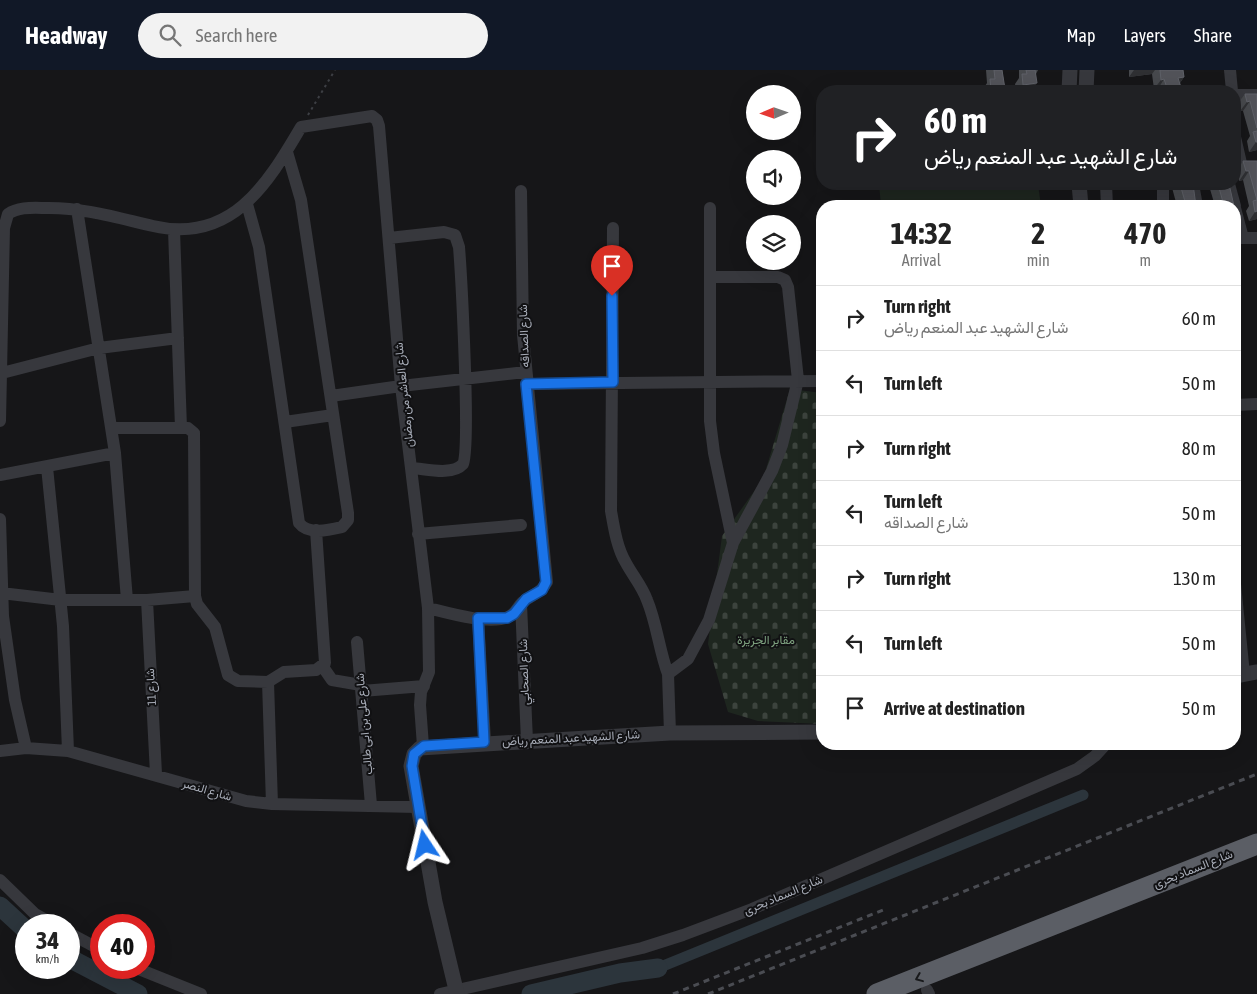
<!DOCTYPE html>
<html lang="en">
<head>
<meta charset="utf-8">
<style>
  body { margin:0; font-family:"Asap Condensed",Vazirmatn,sans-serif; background:#f2f2f2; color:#222; height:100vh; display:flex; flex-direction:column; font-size:19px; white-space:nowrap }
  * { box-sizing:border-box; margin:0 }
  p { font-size:16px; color:#767676 }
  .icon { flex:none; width:28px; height:28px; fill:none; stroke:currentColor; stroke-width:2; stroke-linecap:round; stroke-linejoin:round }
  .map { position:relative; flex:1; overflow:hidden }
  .drawer { position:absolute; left:816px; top:130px; width:425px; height:550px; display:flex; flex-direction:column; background:#fff; border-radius:20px; box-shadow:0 5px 20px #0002 }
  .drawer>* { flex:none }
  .hud { position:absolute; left:816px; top:15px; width:425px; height:105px; border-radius:20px; box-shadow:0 5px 20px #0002; background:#202124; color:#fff; overflow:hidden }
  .needle { width:32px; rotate:268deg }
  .buttons { position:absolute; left:746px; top:15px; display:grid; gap:10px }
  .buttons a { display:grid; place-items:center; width:55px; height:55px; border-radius:50%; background:#fff; box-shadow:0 5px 20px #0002; font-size:25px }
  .speed { position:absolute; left:15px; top:844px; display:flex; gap:10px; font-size:25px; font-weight:700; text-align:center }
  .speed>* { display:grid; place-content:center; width:65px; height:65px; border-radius:50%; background:#fff; box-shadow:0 5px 20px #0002; line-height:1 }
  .speed small { font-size:12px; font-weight:400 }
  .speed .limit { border:8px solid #d22; background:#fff; color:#111 }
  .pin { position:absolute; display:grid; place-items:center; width:42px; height:42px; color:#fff; margin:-51px -21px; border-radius:50% 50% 50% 0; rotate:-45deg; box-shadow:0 0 5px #0007 }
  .pin .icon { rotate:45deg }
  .me { position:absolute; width:55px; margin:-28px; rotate:350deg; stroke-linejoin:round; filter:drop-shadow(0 0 4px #0008) }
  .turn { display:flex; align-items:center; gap:18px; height:105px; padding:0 25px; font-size:22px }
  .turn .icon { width:65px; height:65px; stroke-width:2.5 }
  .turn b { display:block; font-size:35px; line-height:42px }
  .eta { display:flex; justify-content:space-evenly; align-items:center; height:85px; text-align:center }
  .eta b { font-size:30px; font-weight:700; line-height:35px }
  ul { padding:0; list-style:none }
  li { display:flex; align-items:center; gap:15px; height:65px; padding:0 25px; border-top:1px solid #e0e0e0 }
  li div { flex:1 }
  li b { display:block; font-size:19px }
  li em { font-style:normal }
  header { display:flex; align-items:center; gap:30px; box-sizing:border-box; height:70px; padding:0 25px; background:#111827; color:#fff }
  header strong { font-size:24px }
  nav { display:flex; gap:28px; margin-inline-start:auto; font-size:18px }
  .search { width:350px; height:45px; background:#f2f2f2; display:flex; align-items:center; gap:12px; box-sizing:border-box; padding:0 18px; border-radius:28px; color:#767676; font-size:19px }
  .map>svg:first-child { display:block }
</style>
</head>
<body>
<header>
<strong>Headway</strong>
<div class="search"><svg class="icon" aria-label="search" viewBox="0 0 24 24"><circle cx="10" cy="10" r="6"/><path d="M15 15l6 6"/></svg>Search here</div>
<nav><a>Map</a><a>Layers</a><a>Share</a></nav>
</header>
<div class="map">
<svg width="1257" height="924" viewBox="0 0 1257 924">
  <defs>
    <pattern id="cemetery-stones" width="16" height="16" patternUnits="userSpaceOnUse" patternTransform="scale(1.25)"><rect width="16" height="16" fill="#1e261f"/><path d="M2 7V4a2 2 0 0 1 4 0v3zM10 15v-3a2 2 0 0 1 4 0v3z" fill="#3c433d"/></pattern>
  </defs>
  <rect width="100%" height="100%" fill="#161618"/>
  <path fill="url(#cemetery-stones)" d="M 790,319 L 822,323 L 822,654 L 758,651 L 728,642 L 708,574 L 722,466 L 763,409 Z"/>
  <path fill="#1e261f" d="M 879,114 L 1038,114 L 1041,136 L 881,136 Z"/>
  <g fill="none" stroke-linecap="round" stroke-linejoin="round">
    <path stroke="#2c353c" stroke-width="11" d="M 658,898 L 1083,725"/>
    <path stroke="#2c353c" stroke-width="19" d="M 0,836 L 26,860
      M 69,888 L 138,924
      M 531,924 L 620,903 L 658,898"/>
    <path stroke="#3d3f44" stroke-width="2" stroke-dasharray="2.5 4" stroke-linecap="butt" d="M 308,45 L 335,0"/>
    <path stroke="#37383d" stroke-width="12" d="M 1230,0 L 1232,21
      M 1235,25 L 1257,25
      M 1235,67 L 1241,93
      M 1106,114 L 1107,136
      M 1163,114 L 1163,136
      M 1193,114 L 1197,136
      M 1229,114 L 1235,136
      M 247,134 L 259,177 L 299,453 C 308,465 329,460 342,457 L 348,450 L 348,443 L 301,130 L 287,82
      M 710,138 L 710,351 L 714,383 L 733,473
      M 1235,138 L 1243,168
      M 613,158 L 611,441 C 614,458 617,478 626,493 C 633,506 642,516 647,530 C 657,554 659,580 668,604
      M 174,160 L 181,358
      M 389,168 L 444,162 L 455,165 L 459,177 C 461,202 471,385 463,394 C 452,406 427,399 412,398
      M 1235,168 L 1257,168
      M 2,303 L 99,278 L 178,268
      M 526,314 L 822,311
      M 331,326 L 401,316 L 525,302
      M 1235,335 L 1257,334
      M 0,351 L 4,158 L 8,144 C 19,136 35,138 49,138 C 85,138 118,148 153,156 C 231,174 267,115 301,57 L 372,46 L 377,50 L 379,56 L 401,316 L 428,538 L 429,602 L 421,622 L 420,635 L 423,676
      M 285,352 L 333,345
      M 111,358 L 188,358 L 194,363 L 195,526 L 197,534 L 215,557 L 228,605 L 238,611 L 268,612 L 284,602 L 316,600 L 325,593 L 316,460
      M 115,383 L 127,530
      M 47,397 L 63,556 L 68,681
      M 0,405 L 115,383 L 77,139
      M 0,449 L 3,546 L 15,630 L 26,678
      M 418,464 L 521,455
      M 1235,514 L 1244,604
      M 1,523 L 61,530 L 147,530 L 195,526
      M 147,530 L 156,704
      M 521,534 L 527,671
      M 428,538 C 448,543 489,555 508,547 C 517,544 518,533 527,529 C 536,523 541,522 547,512 L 523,265 L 521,121
      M 478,548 L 485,672
      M 357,572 L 371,735
      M 323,597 L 332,610 L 361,615
      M 268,612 L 272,734
      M 362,621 L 424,616
      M 670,663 L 668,604 L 688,589 L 709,550 L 733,473 L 772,401 L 782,375 L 798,310 L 788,217 L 785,210 L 778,207 L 711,207
      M 0,681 L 26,678 L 68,681 L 246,731 L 272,734 L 418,737
      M 0,810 L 35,844 L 55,855
      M 69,863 L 101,880
      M 136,898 L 201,924
      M 927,920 L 929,924
      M 440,924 L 642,878 L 683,865 L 752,839 L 1077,699 L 1095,686 L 1106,674"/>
    <path stroke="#37383d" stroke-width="15" d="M 1069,21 L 1070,0
      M 1086,21 L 1087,0
      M 1079,114 L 1081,136
      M 1235,606 L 1257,602
      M 457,924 L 435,832 L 411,696 L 414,684 L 420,678 L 670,663 L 822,662"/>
    <path stroke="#5b5e65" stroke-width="21" d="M 877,924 L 1257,774"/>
    <path stroke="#4a4c52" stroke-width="3" stroke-dasharray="6 5" stroke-linecap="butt" d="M 673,924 L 883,840
      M 708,924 L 1257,704"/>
  </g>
  <path fill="#47494d" d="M 986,0 L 1002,0 L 1005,19 L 1003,21 L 984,21 L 983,19 L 987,13 Z
    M 1019,0 L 1038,0 L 1036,4 L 1031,21 L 1016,21 L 1015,14 L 1019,8 Z
    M 1129,0 L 1183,0 L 1184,7 L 1180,13 L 1182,21 L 1158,21 L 1158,19 L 1154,19 L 1152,4 L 1129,7 Z
    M 1245,24 L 1257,24 L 1257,80 L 1249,82 L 1247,71 L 1250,66 L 1243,41 L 1240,41 L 1238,33 Z
    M 1243,91 L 1257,91 L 1257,149 L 1249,151 L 1246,141 L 1249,136 L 1243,110 L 1239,111 L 1237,101 Z
    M 1171,114 L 1193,114 L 1196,136 L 1177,136 Z
    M 1206,114 L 1229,114 L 1234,136 L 1215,136 L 1210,119 L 1207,119 Z"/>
  <path fill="#2f3033" d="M 1134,0 L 1155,0 L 1152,4 L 1129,7 Z
    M 1184,7 L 1177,17 L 1178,8 Z
    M 1164,9 L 1158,19 L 1154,19 L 1161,10 Z
    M 1037,13 L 1031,21 L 1018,21 L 1023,15 Z
    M 1005,19 L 1003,21 L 990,21 L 991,20 Z
    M 1250,31 L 1243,41 L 1240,41 L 1247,32 Z
    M 1256,72 L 1257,72 L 1257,80 L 1249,82 Z
    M 1246,101 L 1249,101 L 1243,110 L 1239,111 Z
    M 1211,114 L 1214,114 L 1210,119 L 1207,119 Z
    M 1257,141 L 1257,149 L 1249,151 L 1255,142 Z"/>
  <path fill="#525359" stroke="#5f6168" d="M 994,0 L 1002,0 L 1005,19 L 991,20 L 990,9 L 995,9 Z
    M 1026,0 L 1035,0 L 1037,13 L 1023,15 L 1022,4 L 1027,4 Z
    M 1160,0 L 1183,0 L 1184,7 L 1178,8 L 1182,21 L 1168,21 L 1164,9 L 1161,10 Z
    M 1245,24 L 1257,24 L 1257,58 L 1250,31 L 1247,32 Z
    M 1257,61 L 1257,72 L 1256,72 L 1253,62 Z
    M 1243,91 L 1257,91 L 1257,130 L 1249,101 L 1246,101 Z
    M 1180,114 L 1193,114 L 1196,136 L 1182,136 L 1186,135 Z
    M 1218,114 L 1229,114 L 1234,136 L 1224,136 Z
    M 1257,130 L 1257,141 L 1255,142 L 1253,131 Z"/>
  <defs><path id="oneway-chevron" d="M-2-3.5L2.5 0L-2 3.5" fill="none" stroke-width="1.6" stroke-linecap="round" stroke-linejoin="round" transform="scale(1.25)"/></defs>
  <use stroke="#18191b" href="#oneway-chevron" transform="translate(919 908) rotate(158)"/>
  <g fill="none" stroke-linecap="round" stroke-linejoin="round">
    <defs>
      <path id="route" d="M 425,775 L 412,696 L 414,684 L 424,676 L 484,672 L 478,548 L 507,548 L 514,544 L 526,529 L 542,520 L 546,512 L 526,314 L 613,312 L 612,226"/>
    </defs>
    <use href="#route" stroke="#114b97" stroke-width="12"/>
    <use href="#route" stroke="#1a73e8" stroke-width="9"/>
  </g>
  <g text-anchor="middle" stroke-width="4" stroke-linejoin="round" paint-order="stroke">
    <g font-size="12" fill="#a8adb8" stroke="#111113">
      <text transform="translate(524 266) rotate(-92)" y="4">شارع الصداقه</text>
      <text transform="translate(404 325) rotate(-96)" y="4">شارع العاشر من رمضان</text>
      <text transform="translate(524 602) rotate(-92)" y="4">شارع الصحابي</text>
      <text transform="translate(151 617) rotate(-93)" y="4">شارع 11</text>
      <text transform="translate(364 654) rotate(-95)" y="4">شارع على بن ابى طالب</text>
      <text transform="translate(571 668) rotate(-3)" y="4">شارع الشهيد عبد المنعم رياض</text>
      <text transform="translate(207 720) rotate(16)" y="4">شارع النصر</text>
      <text transform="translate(1193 799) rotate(-22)" y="4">شارع السماد بحرى</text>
      <text transform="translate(783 825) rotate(-23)" y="4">شارع السماد بحرى</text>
    </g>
    <g font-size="12" fill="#7fa381" stroke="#111113">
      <text x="766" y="574">مقابر الجزيرة</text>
    </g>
  </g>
</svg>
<div class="buttons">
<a><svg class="needle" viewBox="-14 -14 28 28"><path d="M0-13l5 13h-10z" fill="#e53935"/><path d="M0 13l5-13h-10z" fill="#767676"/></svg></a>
<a><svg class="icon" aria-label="sound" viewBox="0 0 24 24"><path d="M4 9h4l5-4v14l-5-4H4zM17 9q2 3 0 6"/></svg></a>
<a><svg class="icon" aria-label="layers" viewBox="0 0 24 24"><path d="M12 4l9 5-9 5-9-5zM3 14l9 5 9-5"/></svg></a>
</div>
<div class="speed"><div>34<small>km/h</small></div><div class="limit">40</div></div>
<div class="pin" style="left:612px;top:226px;background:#d93025"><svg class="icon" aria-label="arrive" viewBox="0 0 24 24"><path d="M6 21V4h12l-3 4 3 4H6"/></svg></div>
<svg class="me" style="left:425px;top:775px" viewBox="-20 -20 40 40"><path d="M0-17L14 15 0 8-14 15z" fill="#1a73e8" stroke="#fff" stroke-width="4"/></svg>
<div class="hud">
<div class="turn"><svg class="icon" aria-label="right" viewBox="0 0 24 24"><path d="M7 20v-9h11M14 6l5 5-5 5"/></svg><div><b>60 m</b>شارع الشهيد عبد المنعم رياض</div></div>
</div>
<section class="drawer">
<div class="eta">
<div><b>14:32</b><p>Arrival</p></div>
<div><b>2</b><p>min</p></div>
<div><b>470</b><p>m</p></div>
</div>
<ul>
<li><svg class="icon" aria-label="right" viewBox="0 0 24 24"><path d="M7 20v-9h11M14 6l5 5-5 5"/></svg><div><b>Turn right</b><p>شارع الشهيد عبد المنعم رياض</p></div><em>60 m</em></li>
<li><svg class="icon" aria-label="left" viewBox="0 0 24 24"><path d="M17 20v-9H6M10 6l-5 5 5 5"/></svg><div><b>Turn left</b></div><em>50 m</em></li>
<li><svg class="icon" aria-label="right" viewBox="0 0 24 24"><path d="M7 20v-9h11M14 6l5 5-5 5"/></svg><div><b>Turn right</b></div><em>80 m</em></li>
<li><svg class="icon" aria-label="left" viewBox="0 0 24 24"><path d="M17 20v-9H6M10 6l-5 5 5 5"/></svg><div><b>Turn left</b><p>شارع الصداقه</p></div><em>50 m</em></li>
<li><svg class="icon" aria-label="right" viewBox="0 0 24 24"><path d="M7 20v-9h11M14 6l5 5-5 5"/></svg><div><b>Turn right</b></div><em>130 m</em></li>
<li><svg class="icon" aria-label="left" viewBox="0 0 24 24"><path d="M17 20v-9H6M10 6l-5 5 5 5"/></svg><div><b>Turn left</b></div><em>50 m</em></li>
<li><svg class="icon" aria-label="arrive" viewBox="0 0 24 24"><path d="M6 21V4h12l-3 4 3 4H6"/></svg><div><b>Arrive at destination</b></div><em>50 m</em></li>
</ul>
</section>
</div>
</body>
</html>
